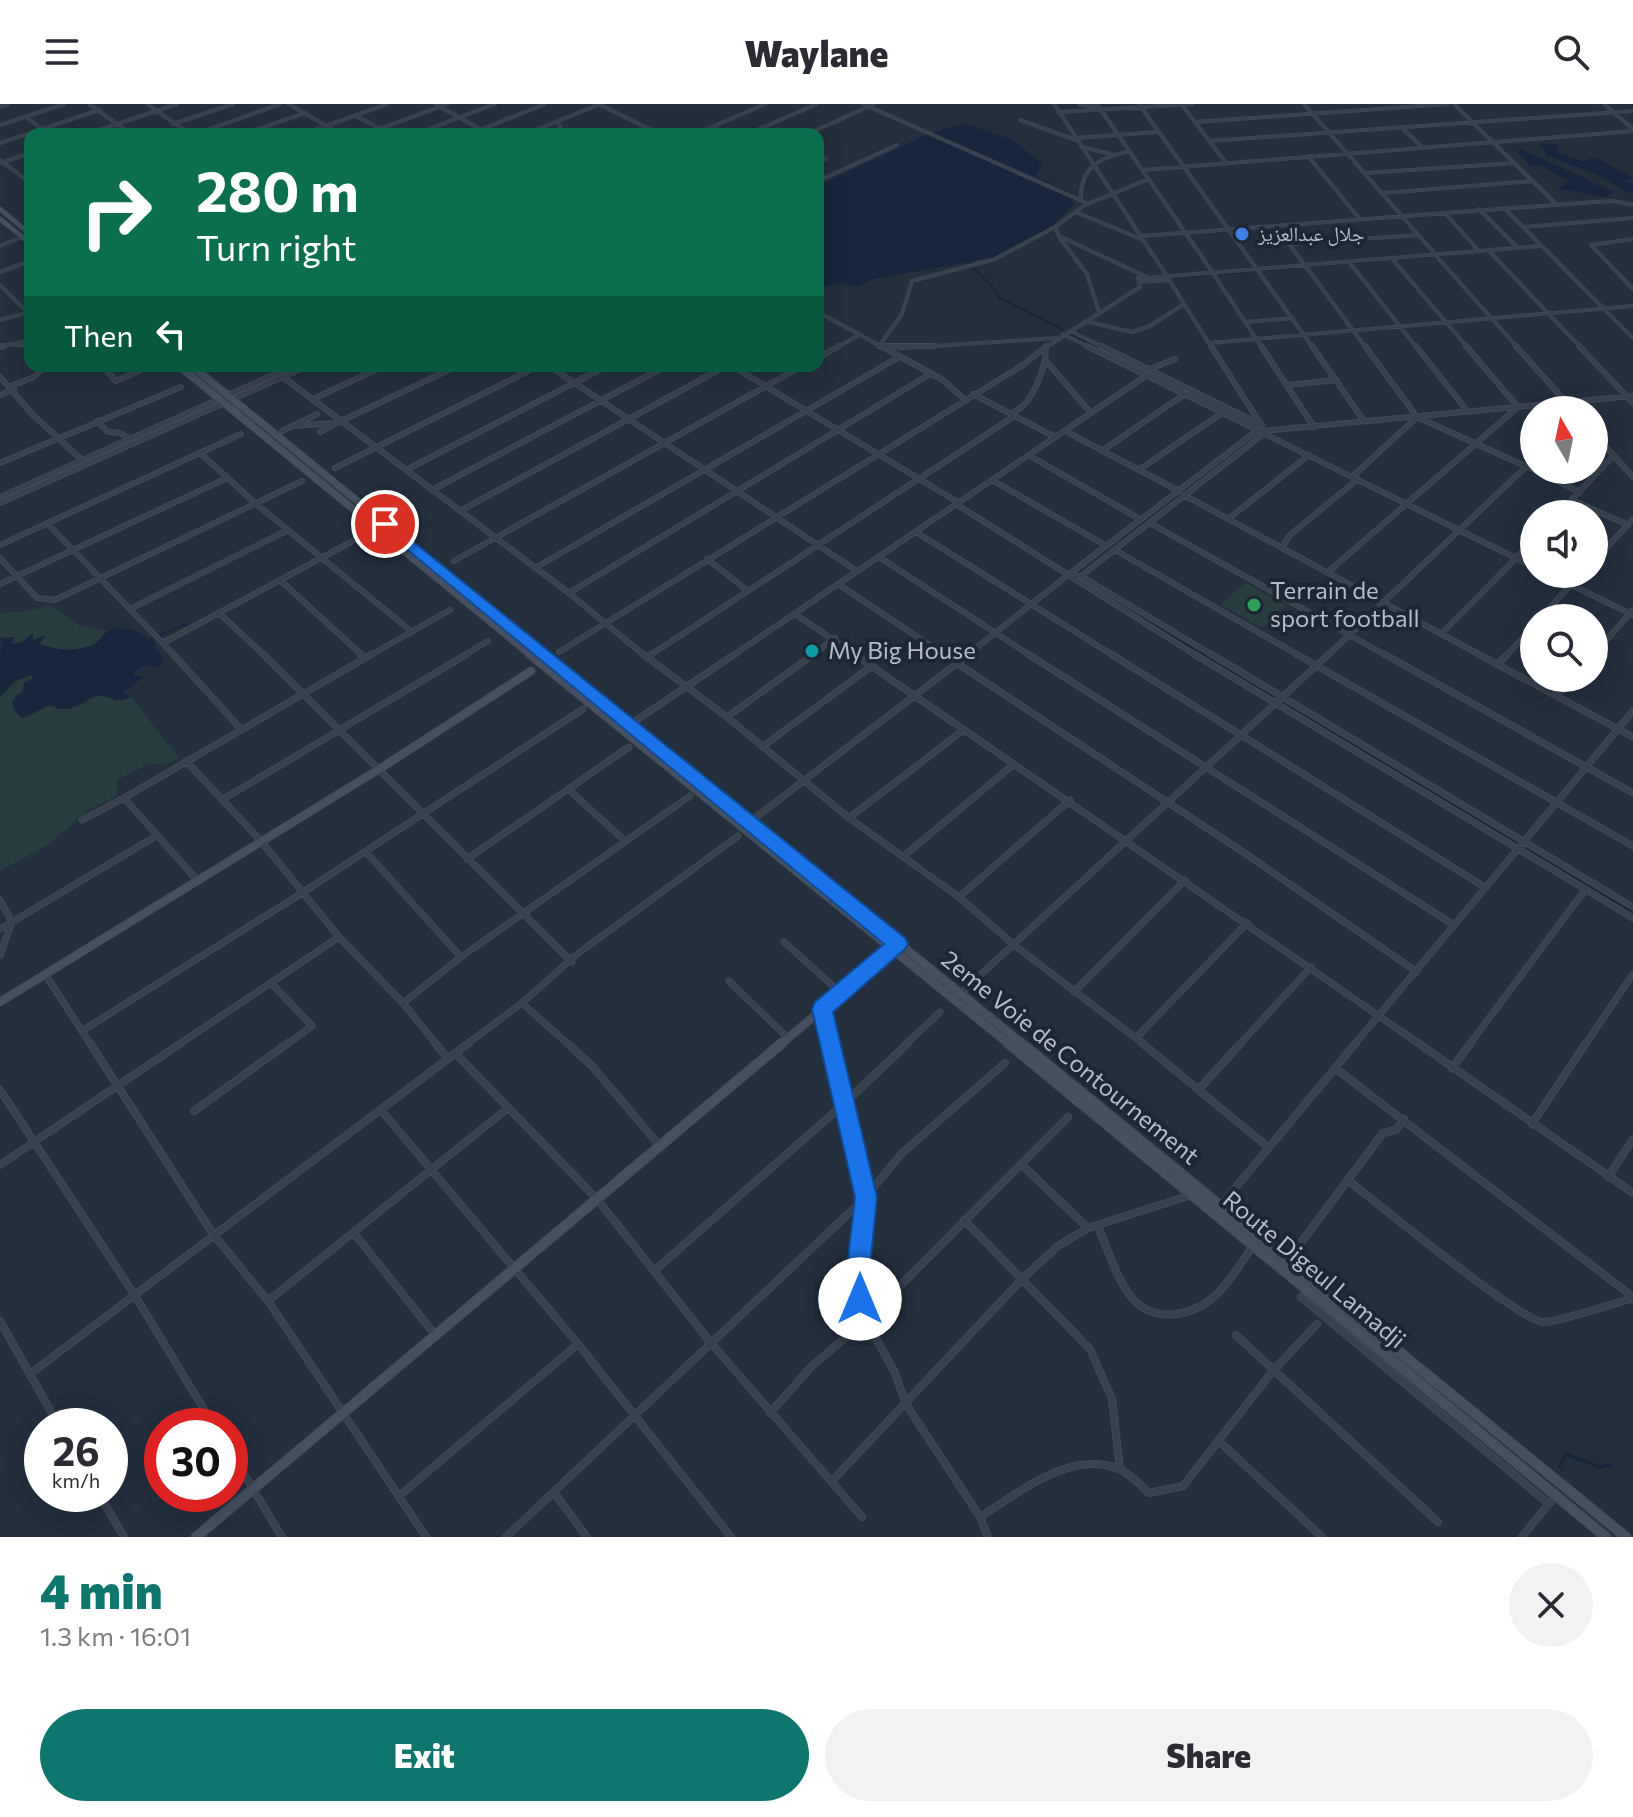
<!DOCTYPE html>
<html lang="en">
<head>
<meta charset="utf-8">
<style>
  body { margin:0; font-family:Commissioner,"Noto Naskh Arabic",sans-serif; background:#f2f2f3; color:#2b2b33; height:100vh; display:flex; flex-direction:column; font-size:30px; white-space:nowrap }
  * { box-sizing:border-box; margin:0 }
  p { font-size:26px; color:#7c7c81 }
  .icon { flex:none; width:44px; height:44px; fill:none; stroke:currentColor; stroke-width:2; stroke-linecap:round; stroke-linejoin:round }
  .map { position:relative; height:1433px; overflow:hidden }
  .side { display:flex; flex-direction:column; background:#fff; flex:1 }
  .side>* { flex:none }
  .hud { position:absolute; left:24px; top:24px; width:800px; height:244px; border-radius:16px; box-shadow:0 4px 20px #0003; background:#0b6e4f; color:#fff; overflow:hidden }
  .needle { width:52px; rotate:351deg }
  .buttons { position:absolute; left:1520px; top:292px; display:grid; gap:16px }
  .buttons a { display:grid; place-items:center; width:88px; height:88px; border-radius:50%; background:#fff; box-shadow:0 4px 20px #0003; font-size:40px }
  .speed { position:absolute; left:24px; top:1304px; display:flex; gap:16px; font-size:40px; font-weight:700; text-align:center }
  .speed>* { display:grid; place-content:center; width:104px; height:104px; border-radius:50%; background:#fff; box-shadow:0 4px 20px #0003; line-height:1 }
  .speed small { font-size:20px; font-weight:400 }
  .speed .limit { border:12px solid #d22; background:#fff; color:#111 }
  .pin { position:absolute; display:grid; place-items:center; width:68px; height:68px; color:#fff; margin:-34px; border:4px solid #fff; border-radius:50%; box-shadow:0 2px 8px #0007 }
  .me { position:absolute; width:88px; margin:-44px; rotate:0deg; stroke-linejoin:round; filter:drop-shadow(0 0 6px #0008) }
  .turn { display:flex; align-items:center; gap:28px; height:168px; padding:0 40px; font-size:36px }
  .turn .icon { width:104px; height:104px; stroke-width:2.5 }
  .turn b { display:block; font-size:56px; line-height:68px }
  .then { display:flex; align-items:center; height:76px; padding:0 40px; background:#0003; gap:16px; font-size:30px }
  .round { display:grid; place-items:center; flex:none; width:84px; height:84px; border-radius:42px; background:#f2f2f3 }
  .summary { display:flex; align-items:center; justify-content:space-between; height:136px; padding:0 40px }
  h1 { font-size:48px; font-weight:800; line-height:60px; color:#0f766e }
  .cta { display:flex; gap:16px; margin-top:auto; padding:16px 40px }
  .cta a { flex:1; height:92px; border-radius:48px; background:#0f766e; color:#fff; font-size:32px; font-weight:800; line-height:92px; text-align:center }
  .cta a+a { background:#f2f2f3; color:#2b2b33 }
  header { display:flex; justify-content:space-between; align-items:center; height:104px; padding:0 40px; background:#fff; font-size:36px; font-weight:800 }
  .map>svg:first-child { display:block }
</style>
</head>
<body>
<header><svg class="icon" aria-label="menu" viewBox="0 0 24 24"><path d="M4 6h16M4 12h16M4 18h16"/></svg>Waylane<svg class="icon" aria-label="search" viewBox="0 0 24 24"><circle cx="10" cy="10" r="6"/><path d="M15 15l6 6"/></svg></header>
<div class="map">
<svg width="1633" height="1433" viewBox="0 0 1633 1433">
  <rect width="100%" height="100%" fill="#242f3e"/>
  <path fill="#263c3f" d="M 1246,479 L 1287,502 L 1262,524 L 1220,500 Z
    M 52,501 L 79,522 L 106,527 L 94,541 L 68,547 L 39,540 L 42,532 L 33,536 L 29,532 L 23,538 L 10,540 L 15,534 L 0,534 L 0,509 L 29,507 Z
    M 27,571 L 33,573 L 22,588 L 14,592 L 28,614 L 46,602 C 59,603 70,607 83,600 C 90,597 92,591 100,592 C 114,593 117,599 131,593 L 179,654 L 163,661 L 149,659 L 117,676 L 117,691 L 87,707 L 49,740 L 0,767 L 0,593 L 15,577 Z"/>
  <path fill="#17263c" d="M 963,19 L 1013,36 L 1042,60 L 1036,72 L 1067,87 L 1074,100 C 1064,109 1055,121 1045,128 C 1029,137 1011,142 998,153 L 873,175 L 858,183 L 842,179 L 818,184 L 818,82 L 926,31 Z
    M 1539,39 L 1558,41 L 1559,49 L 1585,58 L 1590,54 L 1600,56 L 1633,74 L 1623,77 L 1633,81 L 1633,91 L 1598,71 L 1548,52 Z
    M 1521,45 L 1614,88 L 1606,93 L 1560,85 L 1558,83 L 1567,80 L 1567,76 L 1539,61 L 1531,62 L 1517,47 Z
    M 184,519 L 189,521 L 172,526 L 156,536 L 155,544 L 162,552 L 162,559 L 156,564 L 146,560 L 134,568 L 134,571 L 144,573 L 123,588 L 131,593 C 113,601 114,592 100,592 C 82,592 74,614 50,601 L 22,614 L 13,605 L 12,597 L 22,588 L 24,579 L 32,575 L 32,571 L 15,577 L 0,593 L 0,546 L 3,544 L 0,534 L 15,533 L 11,540 L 22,538 L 33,529 L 33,536 L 46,531 L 39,540 C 55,546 76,549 92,541 C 103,537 101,528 119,523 L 124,526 L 129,524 L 149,535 Z"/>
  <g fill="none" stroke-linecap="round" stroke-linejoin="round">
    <path stroke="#17263c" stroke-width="2" d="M 1399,155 L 1448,151
      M 967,157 L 996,187 L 997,192 L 1063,226
      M 1355,159 L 1380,157
      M 1312,162 L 1337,160
      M 1267,166 L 1299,163
      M 1220,170 L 1255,167
      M 1173,174 L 1207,171
      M 1070,230 L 1256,321
      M 241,288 L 300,262
      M 0,396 L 211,302
      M 1123,432 L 1258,329
      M 1106,492 L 1274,593
      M 1282,598 L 1518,739
      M 1524,742 L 1633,808"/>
    <path stroke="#17263c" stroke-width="3" d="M 1559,1363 L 1566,1350 L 1600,1363 L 1610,1361"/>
    <defs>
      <path id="street-far3" d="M 89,0 L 131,30
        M 147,0 L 190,30
        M 289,0 L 340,30
        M 435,0 L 489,30
        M 598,0 L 660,30
        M 863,0 L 1089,100
        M 1054,0 L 1167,172
        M 1079,0 L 1094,3
        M 1097,0 L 1213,169
        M 1139,0 L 1313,244
        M 1304,0 L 1436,151
        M 1454,0 L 1556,100
        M 1604,0 L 1633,25
        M 1182,1 L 1226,59
        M 0,3 L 8,0
        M 1058,8 L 1193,0
        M 356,12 L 379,24
        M 26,13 L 42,25
        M 1020,16 L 1076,36
        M 558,17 L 563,30
        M 1195,18 L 1448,0
        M 173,20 L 233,0
        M 0,21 L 64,0
        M 713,23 L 728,30
        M 1402,24 L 1421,42
        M 762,25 L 773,30
        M 87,30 L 177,0
        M 196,30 L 280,0
        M 244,30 L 305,9
        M 304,30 L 387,0
        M 366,30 L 447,0
        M 416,30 L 495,0
        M 470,30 L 545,0
        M 526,30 L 598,1
        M 696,30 L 765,0
        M 748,30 L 817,0
        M 808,30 L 874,0
        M 1076,34 L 1157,28
        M 1209,37 L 1633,7
        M 0,39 L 99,6
        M 1082,43 L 1111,50
        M 818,51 L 826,55
        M 1308,52 L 1359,114
        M 0,56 L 30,79
        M 1,59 L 30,49
        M 1143,66 L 1633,27
        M 1366,69 L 1514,59
        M 818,77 L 897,41
        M 1384,89 L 1533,77
        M 1081,96 C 1079,63 1101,53 1130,47
        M 1504,104 L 1633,234
        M 1479,105 L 1517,143
        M 1076,108 L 1141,135
        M 1445,109 L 1478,146
        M 1276,122 L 1366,244
        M 1055,123 L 995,155 L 912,177 L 902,210 L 879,242 L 904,244 L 1056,234
        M 1523,123 L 1633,114
        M 1141,132 L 1594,98 L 1614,97 L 1633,101
        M 1059,133 L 1087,170 L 1099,208
        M 1633,135 L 1591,141 L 1633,185
        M 1290,140 L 1418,131
        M 0,142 L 30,130
        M 1491,149 L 1581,244
        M 1438,154 L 1518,244
        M 1394,157 L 1468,244
        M 1350,159 L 1417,244
        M 0,168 L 30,157
        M 1215,172 L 1262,244
        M 1147,174 L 1540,142
        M 1139,178 L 1169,176 L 1212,244
        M 0,181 L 28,209
        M 818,208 L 884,244
        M 0,216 L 30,208
        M 1088,218 L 1132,228 L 1150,222 L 1184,200
        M 1245,218 L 1293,214
        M 1070,227 L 1105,244
        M 1063,230 L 1091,244
        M 1210,239 L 1633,202
        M 15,241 L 30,241
        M 0,243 L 30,236
        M 836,244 L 859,231
        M 1045,244 L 1140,183 L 1138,174 L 1149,174 L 1059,132 L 1055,123 L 1085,101 L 1149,75"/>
      <path id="street-far2" d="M 879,242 L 934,242
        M 881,242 L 943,276 L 964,295
        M 1087,242 L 1534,463
        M 1101,242 L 1262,321
        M 1211,242 L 1260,319
        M 1261,242 L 1314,323
        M 1312,242 L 1364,317
        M 1365,242 L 1417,313 L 1534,366
        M 1416,242 L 1468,308
        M 1516,242 L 1573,306
        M 1579,242 L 1633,299
        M 0,243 L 4,242
        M 818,254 L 839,242
        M 1047,258 L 1091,309
        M 103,262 L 116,277 L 139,267
        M 269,262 L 277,269
        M 549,262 L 857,467
        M 732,262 L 959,399
        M 1150,265 L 1175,255
        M 0,273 L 32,310 L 82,356
        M 283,273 L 569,489 L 645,552
        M 1287,281 L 1337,276
        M 11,282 L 34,273 L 41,266 L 39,262
        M 973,290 L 1055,333
        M 0,291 L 14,285
        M 313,295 L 384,262
        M 97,317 L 108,328 L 120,329 L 130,335
        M 293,322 L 317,310
        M 282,327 L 292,322 L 337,319 L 457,262
        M 1065,327 L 1179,387
        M 1262,327 L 1633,292
        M 320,328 L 333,321
        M 1594,330 L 1633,373
        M 1103,346 L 1185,290
        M 200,349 L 255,399 L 412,528
        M 1030,352 L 1140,415
        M 0,359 L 181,283
        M 335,364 L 538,262
        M 1140,365 L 1222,309
        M 406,366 L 607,262
        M 1534,366 L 1580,388
        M 1353,372 L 1416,314
        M 992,376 L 1105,441
        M 432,386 L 666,262
        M 1184,391 L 1482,552
        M 0,393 L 293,262
        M 1572,396 L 1628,421
        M 0,399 L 307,262
        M 956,400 L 1197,552
        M 460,407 L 726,262
        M 1558,410 L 1613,352
        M 1228,415 L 1309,351
        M 1150,419 L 1387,552
        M 48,420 L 175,552
        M 916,428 L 1114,552
        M 0,441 L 241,330
        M 1282,443 L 1290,431 L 1358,375
        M 1115,446 L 1300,552
        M 879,453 L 1031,552
        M 0,454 L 37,494 L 55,496 L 302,377
        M 707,455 L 747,486
        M 454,457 L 802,262
        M 1594,457 L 1633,415
        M 535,464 L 899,253
        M 1328,468 L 1518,303 L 1466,242
        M 1549,470 L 1633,511
        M 1068,471 L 1258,326
        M 1081,472 L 1214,552
        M 281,477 L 363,552
        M 0,480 L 227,374
        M 838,480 L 946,552
        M 569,489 L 930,270
        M 130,505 L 288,426
        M 219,509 L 265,552
        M 795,510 L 857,552
        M 1540,514 L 1581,470
        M 1442,529 L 1534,436
        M 163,539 L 362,432
        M 559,548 L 1023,261 L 1047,242
        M 1594,550 L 1633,506
        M 369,552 L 450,506
        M 463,552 L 488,537
        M 649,552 L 1013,313 L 1014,308 C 1033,299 1046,264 1046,243
        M 732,552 L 1147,271
        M 811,552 L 835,534
        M 966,552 L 1068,471 L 1081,472 L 1265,329
        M 1327,552 L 1534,355
        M 1506,552 L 1534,521"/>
      <path id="street-far1" d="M 173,550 L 240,624
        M 263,550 L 572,858
        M 360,550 L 364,553
        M 643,550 L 727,613 L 849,714 L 959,793 L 1013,840 L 1145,941
        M 854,550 L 1421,941
        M 943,550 L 1246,750 L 1417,868
        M 1028,550 L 1454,821
        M 1111,550 L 1486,784
        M 1194,550 L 1633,814
        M 1211,550 L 1633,803
        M 1296,550 L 1633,742
        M 1384,550 L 1633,689
        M 1478,550 L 1633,633
        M 647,553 L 652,550
        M 1498,560 L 1508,550
        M 1557,592 L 1573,574
        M 727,613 L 814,550
        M 635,617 L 735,550
        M 762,643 L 873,561
        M 186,657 L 261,737 L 339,833 L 403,899 L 437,941
        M 568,685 L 625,737
        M 222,696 L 467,550
        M 755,714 L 969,550
        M 849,714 L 962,627
        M 82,716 L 124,694
        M 366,748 L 461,853
        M 905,751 L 1014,660
        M 467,755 L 629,643
        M 197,776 L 124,694 L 372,550
        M 959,793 L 1070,696
        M 0,796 L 12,818 L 0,825
        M 784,838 L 841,889
        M 0,851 L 12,818 L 156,732
        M 45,870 L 91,941
        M 729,877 L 788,934
        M 271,879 L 312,922 L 286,941
        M 965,885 L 1329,550
        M 1074,888 L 1185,776
        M 403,899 L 461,853 L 690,692
        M 522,899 L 569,941
        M 823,906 L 831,941
        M 82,927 L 302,789 L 583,605
        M 1136,934 L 1247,819
        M 178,941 L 339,833
        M 466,941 L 522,899 L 576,851 L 738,732
        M 905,941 L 940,908
        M 1239,941 L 1311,863
        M 1354,941 L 1633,607
        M 1469,941 L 1585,786
        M 1585,941 L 1633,870"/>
      <path id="street" d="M 90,939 L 213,1130 L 268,1197 L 426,1433
        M 435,939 L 448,955
        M 567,939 L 592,962 L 659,1041
        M 831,939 L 866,1093 L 858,1173 L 866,1216 L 895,1269 L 906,1300 L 980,1413 L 988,1433
        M 1142,939 L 1269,1044
        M 1418,939 L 1633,1089
        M 455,949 L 597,1095 L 711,1239 L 862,1413
        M 1335,964 L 1633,1193
        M 1452,964 L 1471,939
        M 1199,985 L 1241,939
        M 0,986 L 134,1190 L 214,1322
        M 381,1006 L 578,1240 L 731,1433
        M 194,1007 L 288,939
        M 1532,1020 L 1586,939
        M 0,1061 L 181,939
        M 1022,1061 L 1087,1123
        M 1608,1073 L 1633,1035
        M 1349,1077 C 1377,1099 1520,1217 1543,1218 C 1559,1218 1615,1199 1633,1194
        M 1221,1101 L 1356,939
        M 964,1116 L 1090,1245 L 1112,1295 L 1120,1365
        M 1098,1123 C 1108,1145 1115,1171 1129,1190 C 1150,1220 1191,1214 1216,1191 C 1231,1177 1241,1158 1253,1142
        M 354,1129 L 436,1232
        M 1288,1156 L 1383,1029 L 1396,1026 L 1404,1015
        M 654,1167 L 846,998 L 908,939
        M 1301,1193 L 1549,1400
        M 268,1197 L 508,1004
        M 0,1217 L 59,1322
        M 1236,1231 L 1438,1418
        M 30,1270 L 469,939
        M 770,1309 L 812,1262 L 866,1216 L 1068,1013
        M 1220,1338 L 1322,1433
        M 230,1347 L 282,1433
        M 831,1378 L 1023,1174 L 1058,1142 L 1088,1124 L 1191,1091
        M 99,1390 L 124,1433
        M 555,1390 L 587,1433
        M 398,1393 L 578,1240
        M 980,1413 C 1019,1389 1070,1345 1119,1365 C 1131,1370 1140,1381 1149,1389 L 1183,1382 L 1272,1268 L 1317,1220
        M 506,1433 L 866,1093 L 901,1050 L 1005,959
        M 1522,1433 L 1555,1392"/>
      <path id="secondary-far3" d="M 0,105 L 30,130
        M 0,115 L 30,139"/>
      <path id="secondary-far2" d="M 179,262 L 532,552
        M 192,262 L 547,552"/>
      <path id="secondary-far1" d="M 529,550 L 1010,941
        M 544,550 L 1024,941
        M 0,898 L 381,664 L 531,567
        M 780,941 L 895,844"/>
      <path id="secondary" d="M 1008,939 L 1606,1433
        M 1021,939 L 1626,1433
        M 196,1433 L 782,939"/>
    </defs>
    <use href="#street-far3" stroke="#414a57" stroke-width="4"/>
    <use href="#street-far2" stroke="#414a57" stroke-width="6"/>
    <use href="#street-far1" stroke="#414a57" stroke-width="7"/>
    <use href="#street" stroke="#414a57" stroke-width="8"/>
    <use href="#secondary-far3" stroke="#414a57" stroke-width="5"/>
    <use href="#secondary-far2" stroke="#414a57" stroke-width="8"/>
    <use href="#secondary-far1" stroke="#414a57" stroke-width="9"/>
    <use href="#secondary" stroke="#414a57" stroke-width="11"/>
    <use href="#street-far3" stroke="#38414e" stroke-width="3"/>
    <use href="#street-far2" stroke="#38414e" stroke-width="4"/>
    <use href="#street-far1" stroke="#38414e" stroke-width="5"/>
    <use href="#street" stroke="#38414e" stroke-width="6"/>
    <use href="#secondary-far3" stroke="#465061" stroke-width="4"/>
    <use href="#secondary-far2" stroke="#465061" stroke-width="6"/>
    <use href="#secondary-far1" stroke="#465061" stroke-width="7"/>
    <use href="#secondary" stroke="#465061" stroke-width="9"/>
  </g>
  <path fill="#1a73e8" stroke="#114b97" stroke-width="2" d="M 385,415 L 905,834 L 908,840 L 905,845 L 833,908 L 877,1093 L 869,1173 L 872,1195 L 869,1203 L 860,1207 L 852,1203 L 846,1173 L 855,1093 L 812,905 L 815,898 L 884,840 L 380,423 L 380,417 Z"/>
  <circle fill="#3f7fe0" stroke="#1d2633" stroke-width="3" cx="1242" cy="130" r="8"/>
  <circle fill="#2e9e5b" stroke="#1d2633" stroke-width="3" cx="1254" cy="501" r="8"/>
  <circle fill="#0f9aa8" stroke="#1d2633" stroke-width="3" cx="812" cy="547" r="8"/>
  <g text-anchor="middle" stroke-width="8" stroke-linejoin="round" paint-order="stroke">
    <g font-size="20" fill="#b4bcc9" stroke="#1d2633" text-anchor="start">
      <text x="1258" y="137">جلال عبدالعزيز</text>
    </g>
    <g font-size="24" fill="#b4bcc9" stroke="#1d2633" text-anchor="start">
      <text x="1270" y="495">Terrain de<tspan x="1270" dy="28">sport football</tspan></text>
      <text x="828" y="555">My Big House</text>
    </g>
    <g font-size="24" fill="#b4bcc9" stroke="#1d2633">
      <text transform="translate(1070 954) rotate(39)" y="8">2eme Voie de Contournement</text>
      <text transform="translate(1314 1166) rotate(40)" y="8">Route Digeul Lamadji</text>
    </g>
  </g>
</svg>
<div class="buttons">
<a><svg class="needle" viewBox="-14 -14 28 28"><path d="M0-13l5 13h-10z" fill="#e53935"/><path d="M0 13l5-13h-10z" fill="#7c7c81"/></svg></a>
<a><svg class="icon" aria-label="sound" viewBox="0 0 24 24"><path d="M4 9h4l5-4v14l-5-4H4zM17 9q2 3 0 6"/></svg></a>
<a><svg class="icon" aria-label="search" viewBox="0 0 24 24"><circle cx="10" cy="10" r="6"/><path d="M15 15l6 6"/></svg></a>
</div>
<div class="speed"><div>26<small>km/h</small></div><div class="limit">30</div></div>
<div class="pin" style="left:385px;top:420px;background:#d93025"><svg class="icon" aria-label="arrive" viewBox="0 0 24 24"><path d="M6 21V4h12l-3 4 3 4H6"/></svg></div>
<svg class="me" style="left:860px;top:1195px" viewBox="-20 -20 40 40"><circle r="19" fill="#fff"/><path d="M0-13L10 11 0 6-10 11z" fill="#1a73e8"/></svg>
<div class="hud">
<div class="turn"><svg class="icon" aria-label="right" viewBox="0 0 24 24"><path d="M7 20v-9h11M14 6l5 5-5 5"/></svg><div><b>280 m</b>Turn right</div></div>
<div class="then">Then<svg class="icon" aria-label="left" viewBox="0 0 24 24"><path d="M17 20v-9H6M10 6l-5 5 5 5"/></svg></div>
</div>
</div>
<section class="side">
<div class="summary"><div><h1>4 min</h1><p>1.3 km · 16:01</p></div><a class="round"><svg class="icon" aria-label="close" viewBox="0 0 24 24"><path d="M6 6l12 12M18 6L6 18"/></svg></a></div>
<div class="cta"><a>Exit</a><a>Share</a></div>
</section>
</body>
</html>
